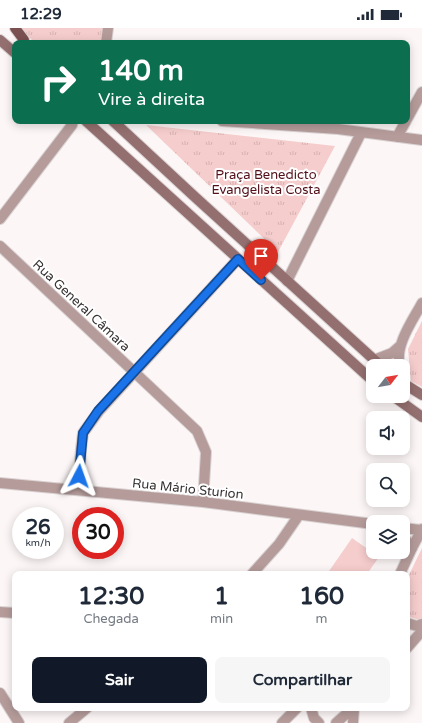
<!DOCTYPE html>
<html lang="pt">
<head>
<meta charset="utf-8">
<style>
  body { margin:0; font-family:"Varela Round",sans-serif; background:#f6f6f7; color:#1f2937; height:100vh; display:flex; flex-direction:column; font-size:15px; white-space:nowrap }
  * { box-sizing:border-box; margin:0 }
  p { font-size:13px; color:#747a83 }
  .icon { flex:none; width:22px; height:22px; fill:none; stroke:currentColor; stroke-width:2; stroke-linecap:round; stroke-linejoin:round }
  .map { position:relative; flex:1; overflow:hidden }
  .sheet { position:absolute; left:12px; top:543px; width:398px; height:140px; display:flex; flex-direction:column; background:#fff; border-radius:8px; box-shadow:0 2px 10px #0003 }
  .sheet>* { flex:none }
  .hud { position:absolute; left:12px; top:12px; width:398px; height:84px; border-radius:8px; box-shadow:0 2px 10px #0003; background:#0b6e4f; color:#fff; overflow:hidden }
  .needle { width:26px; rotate:59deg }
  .buttons { position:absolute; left:366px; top:331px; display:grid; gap:8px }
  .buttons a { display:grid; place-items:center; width:44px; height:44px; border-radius:8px; background:#fff; box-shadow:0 2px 10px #0003; font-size:20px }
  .speed { position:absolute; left:12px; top:479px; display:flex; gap:8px; font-size:20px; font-weight:700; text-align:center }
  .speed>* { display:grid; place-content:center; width:52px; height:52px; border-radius:50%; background:#fff; box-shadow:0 2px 10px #0003; line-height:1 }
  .speed small { font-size:10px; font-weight:400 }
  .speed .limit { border:6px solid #d22; background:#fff; color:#111 }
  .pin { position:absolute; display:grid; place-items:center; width:34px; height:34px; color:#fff; margin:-41px -17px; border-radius:50% 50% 50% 0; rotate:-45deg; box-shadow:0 0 4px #0007 }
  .pin .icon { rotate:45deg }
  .me { position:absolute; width:44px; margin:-22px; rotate:4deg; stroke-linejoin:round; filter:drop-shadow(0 0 3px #0008) }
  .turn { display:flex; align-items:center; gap:14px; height:84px; padding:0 20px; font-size:18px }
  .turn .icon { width:52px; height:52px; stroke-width:2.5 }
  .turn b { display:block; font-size:28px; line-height:34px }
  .eta { display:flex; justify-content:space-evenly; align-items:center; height:68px; text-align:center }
  .eta b { font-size:24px; font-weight:800; line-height:28px }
  .primary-button { display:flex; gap:8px; margin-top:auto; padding:8px 20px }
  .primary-button a { flex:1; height:46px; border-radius:8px; background:#111827; color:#fff; font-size:16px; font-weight:800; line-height:46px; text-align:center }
  .primary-button a+a { background:#f6f6f7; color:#1f2937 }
  .status { display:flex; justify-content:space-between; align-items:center; height:28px; padding:0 20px; background:#fff; direction:ltr }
  .status svg { height:11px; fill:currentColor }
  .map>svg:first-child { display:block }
</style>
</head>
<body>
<div class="status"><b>12:29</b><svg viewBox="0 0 49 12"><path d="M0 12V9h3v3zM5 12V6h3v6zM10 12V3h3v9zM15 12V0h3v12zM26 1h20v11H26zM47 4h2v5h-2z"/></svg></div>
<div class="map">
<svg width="422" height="695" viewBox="0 0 422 695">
  <defs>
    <pattern id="park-tufts" width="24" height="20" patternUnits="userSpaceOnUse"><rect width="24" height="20" fill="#f6cdcd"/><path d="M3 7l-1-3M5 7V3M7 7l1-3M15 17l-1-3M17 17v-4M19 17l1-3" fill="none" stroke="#d4b0b0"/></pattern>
  </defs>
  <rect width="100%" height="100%" fill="#fdf6f6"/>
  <path fill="url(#park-tufts)" d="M 22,0 L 102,0 L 101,15 L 35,15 L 25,5 Z
    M 146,97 L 335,118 L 278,224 Z
    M 422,293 L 422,359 L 411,353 L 408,321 Z
    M 422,520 L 422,590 L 419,592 L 407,588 L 407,551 Z"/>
  <path fill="#f6cdcd" d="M 352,510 L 379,529 L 367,546 L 327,546 Z"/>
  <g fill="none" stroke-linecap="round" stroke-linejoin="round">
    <defs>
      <path id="minor" d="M 106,15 L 108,0
        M 407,91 L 422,64
        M 222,93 L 338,101 L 422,112
        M 397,109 L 406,93
        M 0,191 L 72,97 L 73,93
        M 0,218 L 197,403 L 206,424 L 203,474
        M 287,253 L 361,105
        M 0,455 L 203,474 L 373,496
        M 78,462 L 81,421 L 83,405 L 99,383 L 238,231
        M 403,500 L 421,502
        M 403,508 L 412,520
        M 252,546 L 279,516 L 299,487
        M 0,584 L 15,585
        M 0,665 L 19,695
        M 69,695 L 87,680"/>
      <path id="tertiary" d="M 374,332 L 392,325 L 400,318
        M 400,338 C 394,318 413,292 422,275
        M 400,546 L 412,520 L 422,501
        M 407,595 L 417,598 L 422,596
        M 407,620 L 422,603
        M 311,680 L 314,690 L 319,695
        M 282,695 L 297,680
        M 336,695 L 353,680
        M 353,695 L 354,680"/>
      <path id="secondary" d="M 0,12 L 15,25
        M 86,93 L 373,353
        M 113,93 L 195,169 L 381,338
        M 403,355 L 422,367
        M 393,368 L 422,389"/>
      <path id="primary" d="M 15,0 L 24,12"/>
    </defs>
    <use href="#minor" stroke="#d9d2d2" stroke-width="12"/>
    <use href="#tertiary" stroke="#d9d2d2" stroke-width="12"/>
    <use href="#secondary" stroke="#d9d2d2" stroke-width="12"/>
    <use href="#primary" stroke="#d9d2d2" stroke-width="12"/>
    <use href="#minor" stroke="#b59c9b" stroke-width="10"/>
    <use href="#tertiary" stroke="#b59c9b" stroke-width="10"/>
    <use href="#secondary" stroke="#946f6f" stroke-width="10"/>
    <use href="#primary" stroke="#7b5051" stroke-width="10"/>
  </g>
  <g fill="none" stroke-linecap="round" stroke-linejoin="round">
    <defs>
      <path id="route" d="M 79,448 L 83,405 L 98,383 L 238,231 L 261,252"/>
    </defs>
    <use href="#route" stroke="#114b97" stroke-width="10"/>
    <use href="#route" stroke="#1a73e8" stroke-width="7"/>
  </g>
  <g text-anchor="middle" stroke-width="4" stroke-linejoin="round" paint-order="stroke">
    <g font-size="13" fill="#531019" stroke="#fff">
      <text x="266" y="151">Praça Benedicto<tspan x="266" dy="15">Evangelista Costa</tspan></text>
    </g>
    <g font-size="13" fill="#363030" stroke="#fff">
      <text transform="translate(82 277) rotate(43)" y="5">Rua General Câmara</text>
      <text transform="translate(188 460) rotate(6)" y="5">Rua Mário Sturion</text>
    </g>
  </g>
</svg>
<div class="buttons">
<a><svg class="needle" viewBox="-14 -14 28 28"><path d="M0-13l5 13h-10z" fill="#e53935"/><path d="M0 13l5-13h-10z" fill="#747a83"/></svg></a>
<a><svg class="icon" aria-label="sound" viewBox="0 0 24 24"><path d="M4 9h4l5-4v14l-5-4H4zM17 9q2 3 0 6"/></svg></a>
<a><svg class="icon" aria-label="search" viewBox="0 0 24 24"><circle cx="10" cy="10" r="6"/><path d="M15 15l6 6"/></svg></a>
<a><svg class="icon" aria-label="layers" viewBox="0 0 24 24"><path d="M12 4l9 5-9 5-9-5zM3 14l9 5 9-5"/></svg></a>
</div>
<div class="speed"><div>26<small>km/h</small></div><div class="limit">30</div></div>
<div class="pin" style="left:261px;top:252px;background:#d93025"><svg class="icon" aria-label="arrive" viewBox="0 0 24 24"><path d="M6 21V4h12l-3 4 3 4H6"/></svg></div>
<svg class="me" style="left:79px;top:448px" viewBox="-20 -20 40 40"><path d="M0-17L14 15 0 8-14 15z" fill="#1a73e8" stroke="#fff" stroke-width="4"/></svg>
<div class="hud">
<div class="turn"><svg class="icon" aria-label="right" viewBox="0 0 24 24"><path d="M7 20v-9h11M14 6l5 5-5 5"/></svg><div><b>140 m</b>Vire à direita</div></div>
</div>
<section class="sheet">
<div class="eta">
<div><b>12:30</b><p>Chegada</p></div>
<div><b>1</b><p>min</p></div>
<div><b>160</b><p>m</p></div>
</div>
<div class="primary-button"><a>Sair</a><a>Compartilhar</a></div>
</section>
</div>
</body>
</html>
